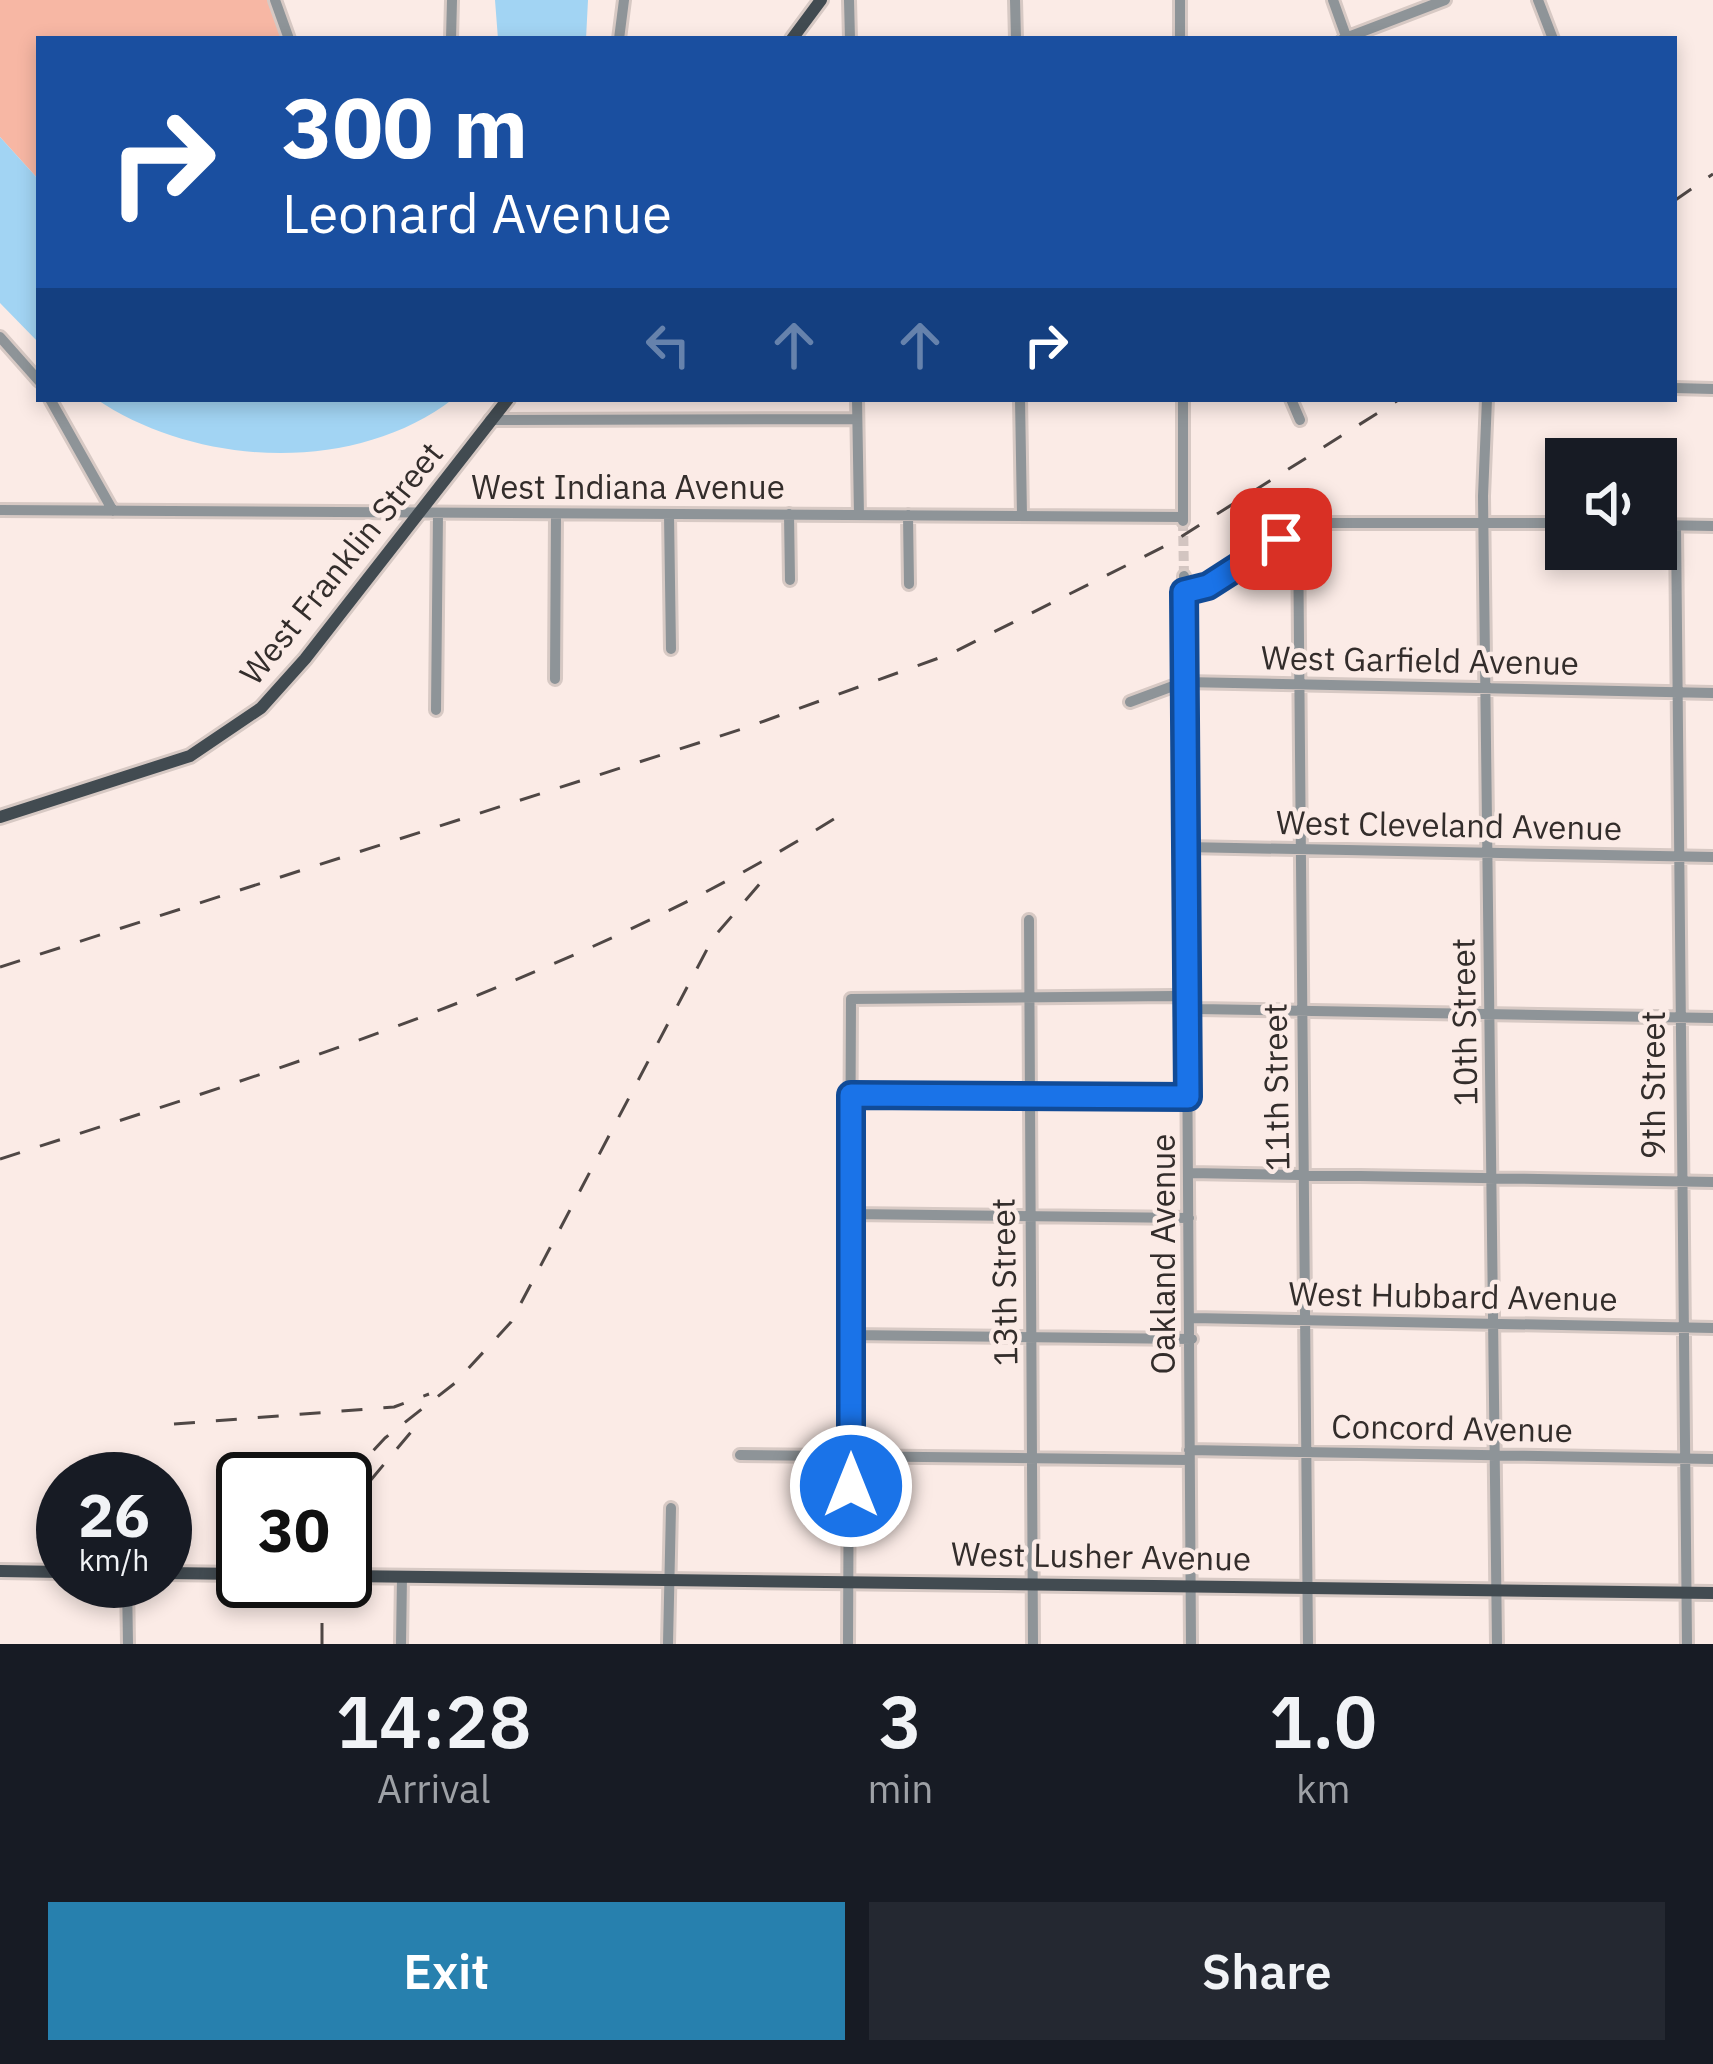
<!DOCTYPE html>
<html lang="en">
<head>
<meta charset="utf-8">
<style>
  body { margin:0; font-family:"IBM Plex Sans",sans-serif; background:#242831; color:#f1f3f6; height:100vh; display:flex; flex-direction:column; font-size:45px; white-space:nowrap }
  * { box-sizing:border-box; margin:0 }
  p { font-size:39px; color:#9ea1a6 }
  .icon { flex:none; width:66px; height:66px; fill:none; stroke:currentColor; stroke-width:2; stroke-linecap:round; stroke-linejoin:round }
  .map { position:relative; height:1644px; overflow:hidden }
  .panel { display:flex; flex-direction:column; background:#171b24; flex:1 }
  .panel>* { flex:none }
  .hud { position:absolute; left:36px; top:36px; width:1641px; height:366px; border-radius:0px; box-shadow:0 6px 18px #0003; background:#1a4fa0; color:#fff; overflow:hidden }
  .controls { position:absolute; left:1545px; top:438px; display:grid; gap:24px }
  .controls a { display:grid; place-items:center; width:132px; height:132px; border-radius:0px; background:#171b24; box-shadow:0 6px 18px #0003; font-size:60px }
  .speed { position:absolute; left:36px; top:1452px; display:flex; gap:24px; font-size:60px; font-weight:700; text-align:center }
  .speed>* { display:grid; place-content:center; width:156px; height:156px; border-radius:50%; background:#171b24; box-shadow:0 6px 18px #0003; line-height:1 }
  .speed small { font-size:30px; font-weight:400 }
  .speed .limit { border:6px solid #111; border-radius:18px; background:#fff; color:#111 }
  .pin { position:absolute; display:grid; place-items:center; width:102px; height:102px; color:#fff; margin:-51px; border-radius:24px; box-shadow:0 6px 18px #0006 }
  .me { position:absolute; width:132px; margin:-66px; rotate:0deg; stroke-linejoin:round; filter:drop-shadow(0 0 9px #0008) }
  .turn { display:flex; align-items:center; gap:42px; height:252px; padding:0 48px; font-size:54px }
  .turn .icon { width:156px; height:156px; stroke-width:2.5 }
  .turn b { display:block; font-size:84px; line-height:102px }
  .lanes { display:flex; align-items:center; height:114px; padding:0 48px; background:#0003; justify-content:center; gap:60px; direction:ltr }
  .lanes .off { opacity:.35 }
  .eta { display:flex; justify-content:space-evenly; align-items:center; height:204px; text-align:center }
  .eta b { font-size:72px; font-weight:600; line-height:84px }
  .action { display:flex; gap:24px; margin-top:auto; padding:24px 48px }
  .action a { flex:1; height:138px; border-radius:0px; background:#2780ae; color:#fff; font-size:48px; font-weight:600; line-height:138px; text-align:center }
  .action a+a { background:#242831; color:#f1f3f6 }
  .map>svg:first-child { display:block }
</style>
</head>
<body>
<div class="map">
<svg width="1713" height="1644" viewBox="0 0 1713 1644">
  <rect width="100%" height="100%" fill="#fbebe6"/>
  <path fill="#f7b7a4" d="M 0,0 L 268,0 L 283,39 L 39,39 L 39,180 L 0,137 Z"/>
  <path fill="#a2d4f3" d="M 495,0 L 588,0 L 586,39 L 498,39 Z
    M 0,137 L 39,180 L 39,343 L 0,303 Z
    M 96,399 L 453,399 C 354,475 197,467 96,399 Z"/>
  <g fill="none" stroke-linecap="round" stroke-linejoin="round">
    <path stroke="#d3c5c1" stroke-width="10" stroke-dasharray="10 5" stroke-linecap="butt" d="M 1183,521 L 1184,576"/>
    <defs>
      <path id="minor" d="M 275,0 L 289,39
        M 849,0 L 850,39
        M 1015,0 L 1016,39
        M 1180,0 L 1180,39
        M 1333,0 L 1347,39
        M 1538,0 L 1553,39
        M 451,39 L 452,0
        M 619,39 L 624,0
        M 1343,39 L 1445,0
        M 0,337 L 39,381
        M 1674,388 L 1713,389
        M 50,399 L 113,511
        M 857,399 L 859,515
        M 1020,399 L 1022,516
        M 1183,399 L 1183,521
        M 1291,399 L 1300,420
        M 1487,399 L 1483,496 L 1497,1644
        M 490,420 L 857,419
        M 0,510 L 1183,517
        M 669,514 L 671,649
        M 789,514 L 790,580
        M 908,515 L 909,584
        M 1656,525 L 1713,526
        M 1676,526 L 1687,1644
        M 1298,529 L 1308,1644
        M 1184,576 L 1191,1644
        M 1184,592 L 1209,585 L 1311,523 L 1566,523
        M 555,679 L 556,514
        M 1130,702 L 1184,682 L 1713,693
        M 436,710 L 438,513
        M 1185,847 L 1713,857
        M 1029,920 L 1033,1644
        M 851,1095 L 1188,1097
        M 1190,1173 L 1713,1182
        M 851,1214 L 1189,1218
        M 1192,1318 L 1713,1328
        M 851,1335 L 1192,1339
        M 1189,1450 L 1713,1459
        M 740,1455 L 1189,1460
        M 127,1581 L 128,1644
        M 401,1644 L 402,1576
        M 668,1644 L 671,1508
        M 848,1644 L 851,999 L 1174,996 L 1198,1009 L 1713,1018"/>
      <path id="major" d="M 792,39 L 821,0
        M 0,817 L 190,756 L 261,708 L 305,659 L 508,399
        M 0,1571 L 63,1572
        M 165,1573 L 243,1574
        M 345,1576 L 1713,1593"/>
    </defs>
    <use href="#minor" stroke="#d7c9c4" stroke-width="16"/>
    <use href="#major" stroke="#d7c9c4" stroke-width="18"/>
    <use href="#minor" stroke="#8e9498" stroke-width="10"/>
    <use href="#major" stroke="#424b51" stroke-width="12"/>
    <path stroke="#4f4745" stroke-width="3" stroke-dasharray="21 21" stroke-linecap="butt" d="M 1674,201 L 1713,174
      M 0,967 L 742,729 L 950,654 L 1171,543 L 1400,399
      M 0,1159 C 289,1066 587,976 845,812
      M 174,1424 L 394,1407 L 429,1394
      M 345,1481 L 385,1438 L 455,1383 L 511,1322 L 713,938 L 770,872
      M 370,1481 L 411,1432
      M 322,1644 L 322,1581"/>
  </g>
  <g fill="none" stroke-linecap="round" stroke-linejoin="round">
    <defs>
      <path id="route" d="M 851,1486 L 851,1095 L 1188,1097 L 1184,592 L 1208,586 L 1281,539"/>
    </defs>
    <use href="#route" stroke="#114b97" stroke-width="30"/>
    <use href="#route" stroke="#1a73e8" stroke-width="21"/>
  </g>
  <g text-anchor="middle" stroke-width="9" stroke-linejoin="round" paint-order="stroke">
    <g font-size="33" fill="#332d2b" stroke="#fbebe6">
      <text x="628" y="499">West Indiana Avenue</text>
      <text transform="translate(341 563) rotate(-51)" y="12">West Franklin Street</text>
      <text transform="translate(1420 660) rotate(1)" y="12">West Garfield Avenue</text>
      <text transform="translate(1449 825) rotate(1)" y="12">West Cleveland Avenue</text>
      <text transform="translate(1464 1022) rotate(-91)" y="12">10th Street</text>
      <text transform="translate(1653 1085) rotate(-90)" y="12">9th Street</text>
      <text transform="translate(1276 1087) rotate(-91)" y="12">11th Street</text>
      <text transform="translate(1163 1254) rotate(-90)" y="12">Oakland Avenue</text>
      <text transform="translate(1004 1282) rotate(-91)" y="12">13th Street</text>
      <text transform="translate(1453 1296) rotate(1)" y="12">West Hubbard Avenue</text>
      <text transform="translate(1452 1428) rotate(1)" y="12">Concord Avenue</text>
      <text transform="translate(1101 1556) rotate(1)" y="12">West Lusher Avenue</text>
    </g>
  </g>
</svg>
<div class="controls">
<a><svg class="icon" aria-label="sound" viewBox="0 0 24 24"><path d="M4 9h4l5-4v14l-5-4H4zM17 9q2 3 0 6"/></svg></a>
</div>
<div class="speed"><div>26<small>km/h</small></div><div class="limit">30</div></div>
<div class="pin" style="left:1281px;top:539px;background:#d93025"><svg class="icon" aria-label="arrive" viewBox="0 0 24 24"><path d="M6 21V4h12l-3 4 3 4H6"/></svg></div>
<svg class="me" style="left:851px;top:1486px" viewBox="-20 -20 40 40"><circle r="17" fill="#1a73e8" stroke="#fff" stroke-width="3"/><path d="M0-11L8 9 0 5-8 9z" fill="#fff"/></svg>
<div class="hud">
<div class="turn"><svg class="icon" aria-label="right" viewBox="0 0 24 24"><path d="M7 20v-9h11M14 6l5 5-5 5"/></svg><div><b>300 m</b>Leonard Avenue</div></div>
<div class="lanes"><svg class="icon off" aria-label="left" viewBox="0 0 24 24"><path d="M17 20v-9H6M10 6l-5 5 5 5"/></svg><svg class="icon off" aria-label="ahead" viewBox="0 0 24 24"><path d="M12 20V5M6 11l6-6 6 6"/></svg><svg class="icon off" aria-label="ahead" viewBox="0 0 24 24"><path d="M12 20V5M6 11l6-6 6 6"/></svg><svg class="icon" aria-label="right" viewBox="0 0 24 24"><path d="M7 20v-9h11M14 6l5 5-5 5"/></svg></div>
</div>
</div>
<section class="panel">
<div class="eta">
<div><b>14:28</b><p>Arrival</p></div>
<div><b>3</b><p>min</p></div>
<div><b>1.0</b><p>km</p></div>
</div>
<div class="action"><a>Exit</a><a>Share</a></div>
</section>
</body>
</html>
